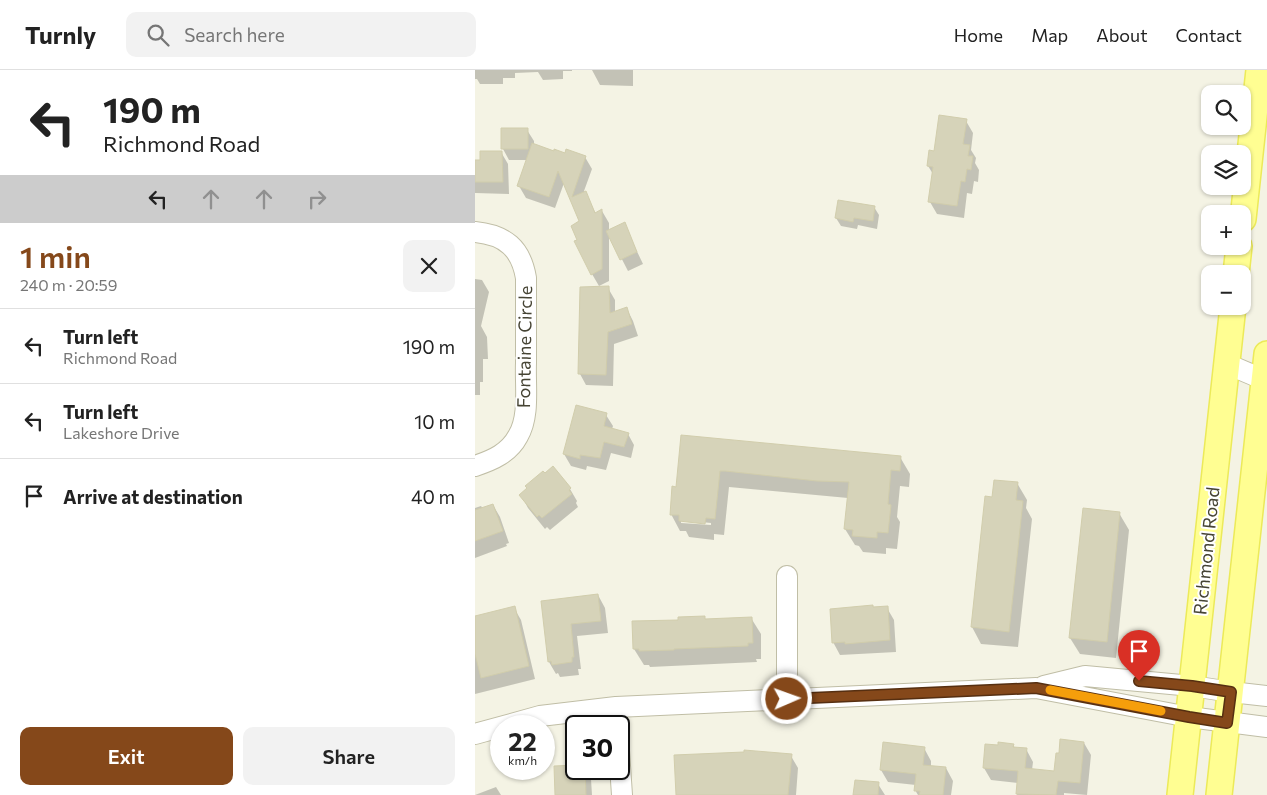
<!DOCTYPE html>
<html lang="en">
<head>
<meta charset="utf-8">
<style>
  body { margin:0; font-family:Commissioner,sans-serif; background:#f2f2f2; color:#222; height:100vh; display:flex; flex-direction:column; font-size:19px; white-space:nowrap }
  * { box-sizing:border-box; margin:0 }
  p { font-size:16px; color:#767676 }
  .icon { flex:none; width:28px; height:28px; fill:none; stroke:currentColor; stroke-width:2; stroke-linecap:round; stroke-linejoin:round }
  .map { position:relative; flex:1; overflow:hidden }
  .sheet { display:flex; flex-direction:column; background:#fff; width:475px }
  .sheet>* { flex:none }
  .banner { background:#fff; color:#222; overflow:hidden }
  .tools { position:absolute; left:726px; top:15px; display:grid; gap:10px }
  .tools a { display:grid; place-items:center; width:50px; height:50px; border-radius:10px; background:#fff; box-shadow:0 1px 4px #0004; font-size:25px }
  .speed { position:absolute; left:15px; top:645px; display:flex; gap:10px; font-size:25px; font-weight:700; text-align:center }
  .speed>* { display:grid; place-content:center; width:65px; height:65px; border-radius:50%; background:#fff; box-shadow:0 1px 4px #0004; line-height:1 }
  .speed small { font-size:12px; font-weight:400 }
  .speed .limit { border:2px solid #111; border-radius:8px; background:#fff; color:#111 }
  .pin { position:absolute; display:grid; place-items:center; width:42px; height:42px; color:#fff; margin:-51px -21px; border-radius:50% 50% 50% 0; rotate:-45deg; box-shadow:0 0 5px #0007 }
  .pin .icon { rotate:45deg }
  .me { position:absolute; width:55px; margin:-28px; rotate:88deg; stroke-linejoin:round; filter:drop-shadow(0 0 4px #0008) }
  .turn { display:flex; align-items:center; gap:18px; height:105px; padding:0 20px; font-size:22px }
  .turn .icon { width:65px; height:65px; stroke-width:2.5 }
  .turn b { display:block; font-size:35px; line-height:42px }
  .lanes { display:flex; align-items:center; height:48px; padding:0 20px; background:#0003; justify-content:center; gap:25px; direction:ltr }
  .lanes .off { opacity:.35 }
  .round { display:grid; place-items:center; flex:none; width:52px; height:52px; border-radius:10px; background:#f2f2f2 }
  .overview { display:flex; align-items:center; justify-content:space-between; height:85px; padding:0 20px }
  h1 { font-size:30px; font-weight:600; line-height:38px; color:#85481a }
  .cta { display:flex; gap:10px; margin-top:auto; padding:10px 20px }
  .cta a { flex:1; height:58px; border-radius:10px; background:#85481a; color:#fff; font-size:20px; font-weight:600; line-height:58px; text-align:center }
  .cta a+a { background:#f2f2f2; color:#222 }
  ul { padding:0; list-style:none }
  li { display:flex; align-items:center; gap:15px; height:75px; padding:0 20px; border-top:1px solid #e0e0e0 }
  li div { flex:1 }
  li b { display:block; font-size:19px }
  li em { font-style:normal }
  header { display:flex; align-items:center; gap:30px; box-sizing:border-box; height:70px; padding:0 25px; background:#fff; border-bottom:1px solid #e0e0e0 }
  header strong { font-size:24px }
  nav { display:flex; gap:28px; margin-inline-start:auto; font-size:18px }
  .search { width:350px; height:45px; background:#f2f2f2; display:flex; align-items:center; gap:12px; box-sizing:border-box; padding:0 18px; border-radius:10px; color:#767676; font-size:19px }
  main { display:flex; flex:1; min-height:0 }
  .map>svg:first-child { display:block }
</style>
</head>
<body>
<header>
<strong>Turnly</strong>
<div class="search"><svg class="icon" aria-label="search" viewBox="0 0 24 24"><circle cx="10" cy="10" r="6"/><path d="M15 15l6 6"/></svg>Search here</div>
<nav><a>Home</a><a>Map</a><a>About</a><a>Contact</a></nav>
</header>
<main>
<section class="sheet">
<div class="banner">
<div class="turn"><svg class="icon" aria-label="left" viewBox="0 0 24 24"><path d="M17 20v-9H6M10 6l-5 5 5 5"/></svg><div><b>190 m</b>Richmond Road</div></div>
<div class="lanes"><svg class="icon" aria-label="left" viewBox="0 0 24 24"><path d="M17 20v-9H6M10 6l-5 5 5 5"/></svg><svg class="icon off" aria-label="ahead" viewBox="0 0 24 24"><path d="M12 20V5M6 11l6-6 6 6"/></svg><svg class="icon off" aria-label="ahead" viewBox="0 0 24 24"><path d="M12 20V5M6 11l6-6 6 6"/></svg><svg class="icon off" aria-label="right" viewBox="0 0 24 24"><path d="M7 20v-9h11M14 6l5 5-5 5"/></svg></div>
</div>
<div class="overview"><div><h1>1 min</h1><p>240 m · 20:59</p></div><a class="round"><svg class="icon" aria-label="close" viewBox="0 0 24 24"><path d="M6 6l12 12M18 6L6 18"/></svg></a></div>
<ul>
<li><svg class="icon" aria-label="left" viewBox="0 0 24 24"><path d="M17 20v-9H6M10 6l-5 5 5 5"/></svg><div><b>Turn left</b><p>Richmond Road</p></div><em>190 m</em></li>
<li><svg class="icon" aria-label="left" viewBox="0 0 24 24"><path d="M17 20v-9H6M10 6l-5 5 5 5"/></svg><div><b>Turn left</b><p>Lakeshore Drive</p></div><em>10 m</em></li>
<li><svg class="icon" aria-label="arrive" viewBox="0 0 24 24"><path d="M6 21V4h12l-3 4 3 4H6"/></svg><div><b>Arrive at destination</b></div><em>40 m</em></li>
</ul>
<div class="cta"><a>Exit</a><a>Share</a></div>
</section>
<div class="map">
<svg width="792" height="725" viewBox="0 0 792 725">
  <rect width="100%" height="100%" fill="#f4f3e4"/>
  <path fill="#0003" fill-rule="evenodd" d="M 0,0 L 97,0 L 97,1 L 88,1 L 88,9 L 68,10 L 63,2 L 40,3 L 40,8 L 28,8 L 28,14 L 5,14 L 2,9 L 0,9 Z
    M 117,0 L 158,0 L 158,16 L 125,15 Z
    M 491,51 L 498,63 L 496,80 L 501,88 L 500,93 L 504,100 L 503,112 L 499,111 L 497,124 L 492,123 L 489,148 L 462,144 L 455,132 L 458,104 L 453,96 L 460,82 Z
    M 52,60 L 59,71 L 59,75 L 90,84 L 110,87 L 117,99 L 109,121 L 121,144 L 127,141 L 134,153 L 134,162 L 149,154 L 168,194 L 153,201 L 134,164 L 134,211 L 124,216 L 117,204 L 104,170 L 105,151 L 89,113 L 80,138 L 51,128 L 44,116 L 53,90 L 34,90 L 28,79 Z
    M 26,82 L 33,94 L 34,124 L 0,123 L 0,92 L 7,92 Z
    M 399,137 L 404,145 L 402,159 L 383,155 L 382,159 L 366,156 L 361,148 Z
    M 0,209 L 7,210 L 14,222 L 6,256 L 12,267 L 13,289 L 8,289 L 8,312 L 5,312 L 5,325 L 0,325 Z
    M 133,218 L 140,230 L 140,242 L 152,239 L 158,251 L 163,266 L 139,274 L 138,316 L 111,315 L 105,304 Z
    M 131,345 L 138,356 L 137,359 L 153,364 L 159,375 L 156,388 L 136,383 L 131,400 L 112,396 L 111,400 L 96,396 L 89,384 Z
    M 207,367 L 425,387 L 435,404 L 434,417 L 425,416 L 422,447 L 425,452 L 422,479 L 411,478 L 411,484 L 388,482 L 384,476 L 380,475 L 370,459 L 373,428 L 254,417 L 249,465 L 239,464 L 239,470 L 214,467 L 211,461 L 205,461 L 196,444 L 202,418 ZM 206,450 L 236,453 L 236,455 L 206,453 Z
    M 78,398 L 95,419 L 102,431 L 101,433 L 103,437 L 75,460 L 72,457 L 70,459 L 53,438 L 46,425 Z
    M 542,413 L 552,430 L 551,438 L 557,449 L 543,577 L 506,574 L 497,557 L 518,428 Z
    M 18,435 L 25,447 L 34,473 L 31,474 L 32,476 L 0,488 L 0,438 L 6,436 L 8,439 Z
    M 644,443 L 654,460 L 641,588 L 605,584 L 595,568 Z
    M 123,525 L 130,538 L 133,563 L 102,566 L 106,599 L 103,599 L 104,605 L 85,607 L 83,603 L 81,604 L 74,592 L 67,532 Z
    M 398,536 L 399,538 L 412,538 L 419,550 L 421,582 L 365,585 L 358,572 Z
    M 39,538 L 46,550 L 60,609 L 0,624 L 0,547 Z
    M 229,547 L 231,550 L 276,548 L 286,564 L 286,589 L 281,589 L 282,592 L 175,597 L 174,595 L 169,595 L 159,579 L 158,553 L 205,551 Z
    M 609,673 L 616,685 L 612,725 L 589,723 L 589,725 L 542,725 L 543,713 L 516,710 L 509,698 L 524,676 L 538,675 L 540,678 L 551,679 L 558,692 L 557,700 L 580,702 Z
    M 449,678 L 456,691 L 456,697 L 471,698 L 478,711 L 476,725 L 443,725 L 440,720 L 441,715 L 413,712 L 406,700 Z
    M 316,686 L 323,698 L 321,725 L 202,725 Z
    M 101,697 L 101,699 L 110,699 L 116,709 L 117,725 L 81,725 L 80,698 Z
    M 403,714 L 410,725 L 379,725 Z
    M 21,717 L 26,725 L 0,725 Z"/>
  <path fill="#d6d3b9" stroke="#d1cdac" d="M 464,45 L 492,49 L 488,74 L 495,75 L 493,86 L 498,86 L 496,100 L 492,99 L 490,112 L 486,111 L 482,136 L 453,132 L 458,97 L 452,96 L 454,80 L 459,81 Z
    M 26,58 L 53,58 L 53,79 L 26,79 Z
    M 57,73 L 79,81 L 79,79 L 90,83 L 91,79 L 111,86 L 97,127 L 111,121 L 120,143 L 127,139 L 127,199 L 116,205 L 99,171 L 102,170 L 96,156 L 104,151 L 83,101 L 74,127 L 42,116 Z
    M 5,81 L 27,81 L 28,112 L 0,112 L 0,90 L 5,90 Z
    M 363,130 L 400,136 L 398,151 L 379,148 L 378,152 L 360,148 Z
    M 150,152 L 162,182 L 145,190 L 131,161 Z
    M 134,216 L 135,243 L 152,237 L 157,254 L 133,262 L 131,305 L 103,304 L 105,217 Z
    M 101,335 L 132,343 L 129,356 L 154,363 L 149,377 L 129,372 L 125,388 L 105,385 L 105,389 L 88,384 Z
    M 206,365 L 426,386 L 425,401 L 416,400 L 413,434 L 416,435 L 413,463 L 402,462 L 402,468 L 377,466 L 378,460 L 369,459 L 374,412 L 342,411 L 250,401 L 245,401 L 240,449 L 231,448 L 230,454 L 204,451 L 204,445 L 195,445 L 197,416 L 201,417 Z
    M 78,396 L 96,418 L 94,420 L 97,424 L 67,448 L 64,445 L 62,447 L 44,425 L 52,418 L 50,416 L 68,401 L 70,403 Z
    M 519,410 L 543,412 L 541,430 L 548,431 L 534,562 L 496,557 L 510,426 L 517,427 Z
    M 18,434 L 28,461 L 0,471 L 0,440 Z
    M 608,438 L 645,442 L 632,572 L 594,568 Z
    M 123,524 L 126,551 L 96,554 L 99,587 L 97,587 L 97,592 L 77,595 L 76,591 L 73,592 L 66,531 Z
    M 398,535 L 398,537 L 413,536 L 415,570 L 370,574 L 370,572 L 357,573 L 355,539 Z
    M 40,536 L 54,596 L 6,608 L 0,584 L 0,546 Z
    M 230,546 L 230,549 L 277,547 L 278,573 L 273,573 L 273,576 L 199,579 L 199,580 L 164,581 L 164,579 L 158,579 L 157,551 L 203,550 L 203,547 Z
    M 585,669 L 609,672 L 605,713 L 583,711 L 581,725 L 541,724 L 543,701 L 508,698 L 510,674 L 523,675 L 523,672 L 539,674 L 538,677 L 552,678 L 550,698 L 579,701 L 581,683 L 584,683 Z
    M 408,672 L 450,677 L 448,695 L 471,697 L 468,725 L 444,725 L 445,721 L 439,721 L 441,704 L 405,700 Z
    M 269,680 L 317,684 L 313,725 L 201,725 L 199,685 L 269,682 Z
    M 101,695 L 101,699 L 110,699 L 111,725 L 80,725 L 79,696 Z
    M 380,710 L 404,712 L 403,725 L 378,725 Z"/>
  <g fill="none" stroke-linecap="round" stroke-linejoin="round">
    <defs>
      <path id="minor" d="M 0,162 C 30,165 46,178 51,208 C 51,237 51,265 51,293 C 50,316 55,346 43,366 C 34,383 18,390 0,396
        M 752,294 L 792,311
        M 312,506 L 312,629
        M 569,616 L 610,606 L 717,616 L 756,622 L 792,626
        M 141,637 L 142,656
        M 0,664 L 65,646 L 141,637 L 561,618 L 714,647 L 792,657
        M 144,681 L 147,725"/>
      <path id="major" d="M 768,149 L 784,0
        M 761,204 L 764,176
        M 705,725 L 758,236
        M 744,725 L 792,284"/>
    </defs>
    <use href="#minor" stroke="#c0bea6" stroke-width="22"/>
    <use href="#major" stroke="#ecea59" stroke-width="28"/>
    <use href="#minor" stroke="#fff" stroke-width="20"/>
    <use href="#major" stroke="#fffe92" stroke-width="25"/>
  </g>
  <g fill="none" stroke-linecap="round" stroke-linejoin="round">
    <defs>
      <path id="route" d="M 312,629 L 561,618 L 714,647 L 752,653 L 756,622 L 717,616 L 664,611"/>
    </defs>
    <use href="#route" stroke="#562f11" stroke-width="12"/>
    <use href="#route" stroke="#85481a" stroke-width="9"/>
    <path stroke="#f59e0b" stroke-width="9" d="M 575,620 L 686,641"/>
  </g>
  <g text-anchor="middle" stroke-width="4" stroke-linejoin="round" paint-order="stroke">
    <g font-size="18" fill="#464434" stroke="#fff">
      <text transform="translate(50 277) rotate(-89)" y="6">Fontaine Circle</text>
      <text transform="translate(732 481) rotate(-84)" y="6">Richmond Road</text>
    </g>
  </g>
</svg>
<div class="tools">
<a><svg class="icon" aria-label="search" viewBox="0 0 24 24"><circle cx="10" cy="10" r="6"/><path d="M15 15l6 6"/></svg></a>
<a><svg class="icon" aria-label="layers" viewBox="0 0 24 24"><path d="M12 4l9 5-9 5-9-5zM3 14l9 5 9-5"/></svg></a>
<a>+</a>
<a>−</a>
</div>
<div class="speed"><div>22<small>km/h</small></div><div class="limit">30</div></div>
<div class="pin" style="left:664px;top:611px;background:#d93025"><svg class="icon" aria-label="arrive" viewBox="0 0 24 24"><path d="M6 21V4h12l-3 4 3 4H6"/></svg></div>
<svg class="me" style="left:312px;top:629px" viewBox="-20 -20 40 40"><circle r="17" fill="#85481a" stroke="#fff" stroke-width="3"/><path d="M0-11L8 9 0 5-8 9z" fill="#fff"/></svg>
</div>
</main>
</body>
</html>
